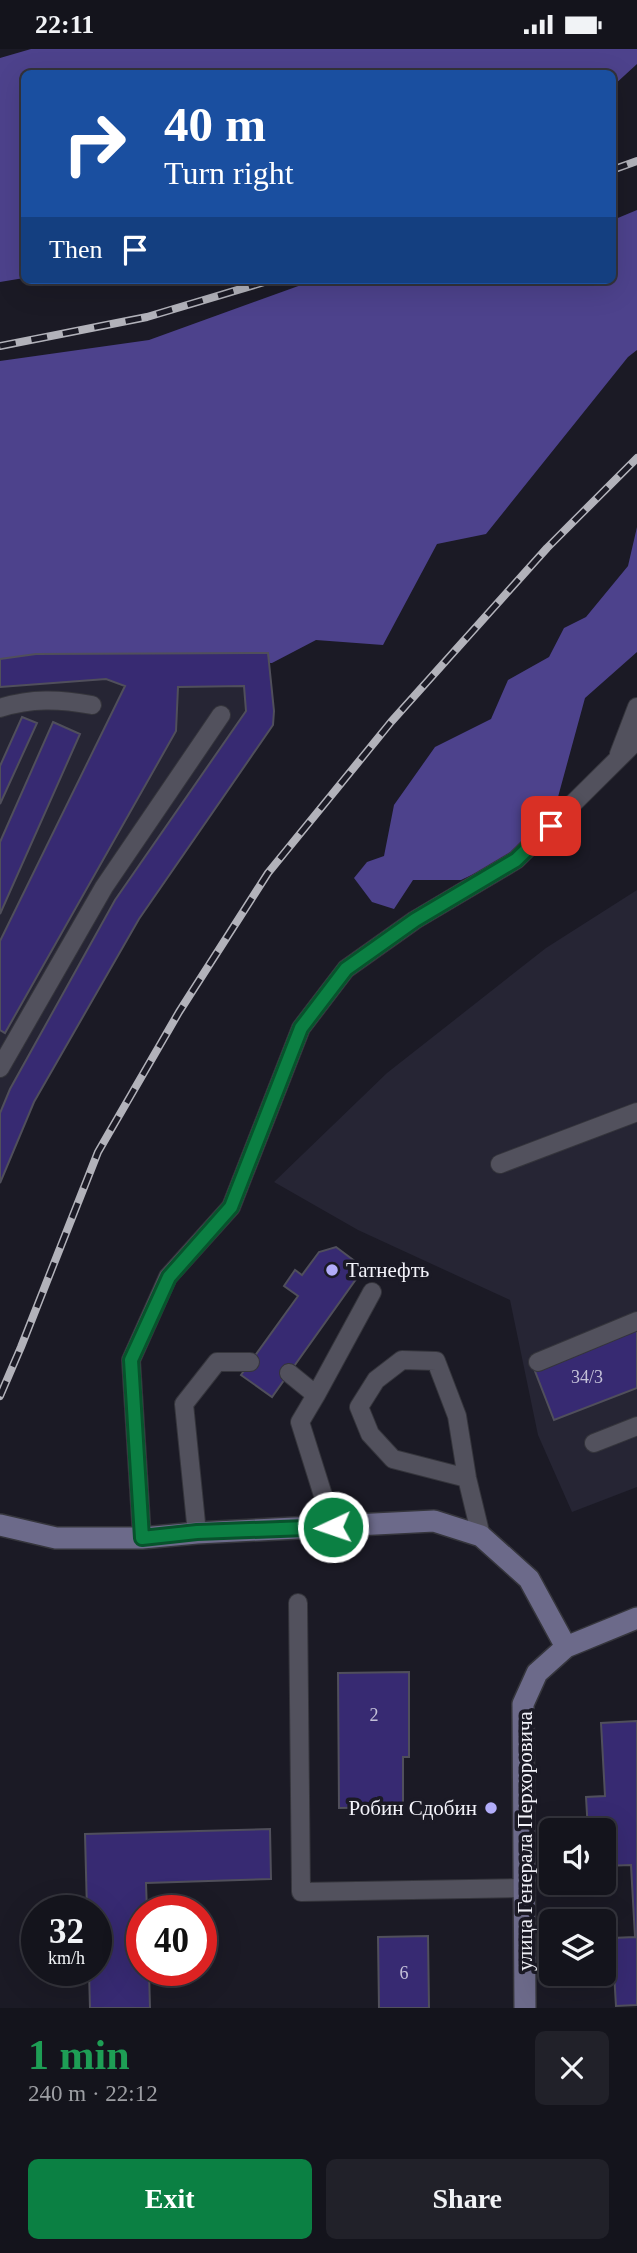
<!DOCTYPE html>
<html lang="en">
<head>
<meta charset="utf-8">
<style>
  body { margin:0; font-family:Georgia,serif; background:#212129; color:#f1f3f6; height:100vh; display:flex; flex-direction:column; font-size:26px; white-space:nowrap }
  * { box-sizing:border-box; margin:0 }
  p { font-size:23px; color:#9d9ea3 }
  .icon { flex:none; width:38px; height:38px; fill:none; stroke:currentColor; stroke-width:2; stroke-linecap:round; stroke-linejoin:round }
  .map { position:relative; height:1959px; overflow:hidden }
  .sheet { display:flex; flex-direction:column; background:#14141c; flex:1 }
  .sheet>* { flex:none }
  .banner { position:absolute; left:21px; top:21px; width:595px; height:214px; border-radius:10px; box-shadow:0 7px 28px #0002,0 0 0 2px #33333b; background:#1a4fa0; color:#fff; overflow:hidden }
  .fabs { position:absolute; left:539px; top:1769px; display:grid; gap:14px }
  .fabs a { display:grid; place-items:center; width:77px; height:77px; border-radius:10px; background:#14141c; box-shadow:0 7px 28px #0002,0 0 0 2px #33333b; font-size:35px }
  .speed { position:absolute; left:21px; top:1846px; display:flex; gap:14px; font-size:35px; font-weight:700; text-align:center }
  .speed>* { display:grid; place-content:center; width:91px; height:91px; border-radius:50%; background:#14141c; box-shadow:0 7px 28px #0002,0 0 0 2px #33333b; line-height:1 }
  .speed small { font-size:18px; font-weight:400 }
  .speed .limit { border:10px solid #d22; background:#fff; color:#111 }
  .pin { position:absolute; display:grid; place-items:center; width:60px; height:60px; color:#fff; margin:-30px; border-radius:14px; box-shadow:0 4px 10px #0006 }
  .me { position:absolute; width:77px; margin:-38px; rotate:267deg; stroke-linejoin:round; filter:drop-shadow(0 0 5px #0008) }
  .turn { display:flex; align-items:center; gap:24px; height:147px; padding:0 28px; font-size:32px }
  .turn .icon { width:91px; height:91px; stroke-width:2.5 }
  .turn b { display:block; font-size:49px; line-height:60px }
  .then { display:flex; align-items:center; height:66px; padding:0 28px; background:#0003; gap:14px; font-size:26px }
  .round { display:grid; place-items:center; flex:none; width:74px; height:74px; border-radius:10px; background:#212129 }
  .overview { display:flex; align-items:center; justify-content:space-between; height:119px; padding:0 28px }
  h1 { font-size:42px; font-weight:700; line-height:52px; color:#1e9e55 }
  .cta { display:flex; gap:14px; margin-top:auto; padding:14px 28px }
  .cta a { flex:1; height:80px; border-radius:10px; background:#0b8043; color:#fff; font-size:28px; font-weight:700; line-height:80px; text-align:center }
  .cta a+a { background:#212129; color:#f1f3f6 }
  .status { display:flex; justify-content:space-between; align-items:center; height:49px; padding:0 35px; background:#14141c; direction:ltr }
  .status svg { height:19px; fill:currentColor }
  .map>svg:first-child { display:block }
</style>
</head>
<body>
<div class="status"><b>22:11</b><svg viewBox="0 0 49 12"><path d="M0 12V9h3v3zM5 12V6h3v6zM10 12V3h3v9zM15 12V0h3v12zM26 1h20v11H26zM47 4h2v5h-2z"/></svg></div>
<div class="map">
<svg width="637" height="1959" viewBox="0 0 637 1959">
  <rect width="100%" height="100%" fill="#1b1a25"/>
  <path fill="#262534" d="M 268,604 L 274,662 L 273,676 L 139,870 L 34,1053 L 0,1134 L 0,610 Z
    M 637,841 L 637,1438 L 572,1463 L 538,1386 L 510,1251 L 358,1181 L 274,1133 L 387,1024 L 546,899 Z"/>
  <path fill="#4d428c" d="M 31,0 L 637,0 L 637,15 L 613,37 L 612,24 L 24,24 L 24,229 L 0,233 L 0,9 Z
    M 637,161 L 637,301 L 628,308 L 486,485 L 437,495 L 383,596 L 316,591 L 272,614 L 78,608 L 0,616 L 0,312 L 149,291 L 315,231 L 612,231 L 613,171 Z
    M 637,478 L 637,603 L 585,649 L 558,748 L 512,807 L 461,831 L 413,831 L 394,860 L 372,853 L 354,829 L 367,813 L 384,807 L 394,756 L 435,698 L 491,670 L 508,631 L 549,608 L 564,579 L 586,568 L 628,517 Z"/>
  <path fill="#372a72" stroke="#504f5b" stroke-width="2" d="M 268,604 L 274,662 L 273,676 L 139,870 L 34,1053 L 0,1134 L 0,1064 L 10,1040 L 115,851 L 246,662 L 244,637 L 178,638 L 176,682 L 5,984 L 0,981 L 0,892 L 125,637 L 106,630 L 0,638 L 0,610 L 36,605 Z
    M 22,668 L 37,674 L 0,755 L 0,717 Z
    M 53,673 L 80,685 L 0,865 L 0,793 Z
    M 336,1198 L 364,1219 L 272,1348 L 241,1326 L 298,1247 L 284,1237 L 295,1221 L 302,1226 L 319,1203 Z
    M 637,1277 L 637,1339 L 554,1371 L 533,1317 Z
    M 409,1623 L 409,1708 L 403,1708 L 403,1758 L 339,1759 L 338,1624 Z
    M 637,1672 L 637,1956 L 616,1957 L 612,1889 L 635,1888 L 631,1816 L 604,1817 L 604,1782 L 588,1782 L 586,1748 L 605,1747 L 601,1674 Z
    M 270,1780 L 271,1830 L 146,1834 L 147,1862 L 142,1862 L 142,1922 L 149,1922 L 150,1959 L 90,1959 L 89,1922 L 96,1922 L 96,1862 L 87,1862 L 85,1785 Z
    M 428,1887 L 429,1959 L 379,1959 L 378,1888 Z"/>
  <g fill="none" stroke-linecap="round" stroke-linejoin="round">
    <defs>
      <path id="lane" d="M 0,659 C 31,649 60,650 92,656
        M 619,705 L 637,658
        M 0,1019 L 104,838 L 221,666
        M 500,1115 L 637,1063
        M 538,1313 L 637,1272
        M 289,1324 L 316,1346 L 300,1373 L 333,1478
        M 316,1346 L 372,1243
        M 594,1394 L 637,1377
        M 467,1429 L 393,1410 L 370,1385 L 359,1358 L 376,1331 L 402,1311 L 436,1312 L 457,1367 L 467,1429 L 481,1487
        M 197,1484 L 184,1355 L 217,1313 L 250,1313
        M 142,1489 L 131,1311 L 168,1228 L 231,1158 L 301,979 L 346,920 L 415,871 L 516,811 L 637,691
        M 298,1554 L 301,1843 L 524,1839"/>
      <path id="secondary" d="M 0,1476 L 56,1489 L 142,1489 L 197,1484 L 434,1472 L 481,1487 L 529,1530 L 566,1598
        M 525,1959 L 523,1655 L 537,1624 L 566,1598 L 637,1569"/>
    </defs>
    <use href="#lane" stroke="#35353c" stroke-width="20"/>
    <use href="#secondary" stroke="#35353c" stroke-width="24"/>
    <use href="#lane" stroke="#52515d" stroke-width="18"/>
    <use href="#secondary" stroke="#6c6a8a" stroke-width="21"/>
    <defs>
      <path id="rail" d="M 612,121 L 637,112
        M 0,297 L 147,268 L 271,231
        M 0,1347 L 21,1298 L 98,1103 L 179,963 L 268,824 L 391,673 L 547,499 L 637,409"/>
    </defs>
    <use href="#rail" stroke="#b2b2ba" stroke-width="8"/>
    <use href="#rail" stroke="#1b1a25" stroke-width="5" stroke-dasharray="16" stroke-linecap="butt"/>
  </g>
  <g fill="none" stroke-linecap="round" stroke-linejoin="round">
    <defs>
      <path id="route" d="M 333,1478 L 197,1483 L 142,1489 L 131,1311 L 169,1228 L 231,1158 L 301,979 L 346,920 L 415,871 L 516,811 L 551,777"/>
    </defs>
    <use href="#route" stroke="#07532c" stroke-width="18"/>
    <use href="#route" stroke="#0b8043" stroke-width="12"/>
  </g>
  <g fill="#b2adf9" stroke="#1b1a25" stroke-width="2.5">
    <circle cx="332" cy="1221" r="7"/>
    <circle cx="491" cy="1759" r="7"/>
  </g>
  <g text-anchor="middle" stroke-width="7" stroke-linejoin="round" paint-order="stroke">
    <g font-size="18" fill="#c4c1d8">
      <text x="587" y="1334">34/3</text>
      <text x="374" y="1672">2</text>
      <text x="404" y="1930">6</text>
    </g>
    <g font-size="21" fill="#f3f3fa" stroke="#1b1a25" text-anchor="start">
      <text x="346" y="1228">Татнефть</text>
      <text x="477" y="1766" text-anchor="end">Робин Сдобин</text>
    </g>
    <g font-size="21" fill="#f3f3fa" stroke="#1b1a25">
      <text transform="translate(525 1792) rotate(-90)" y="7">улица Генерала Перхоровича</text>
    </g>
  </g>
</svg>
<div class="fabs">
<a><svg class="icon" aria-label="sound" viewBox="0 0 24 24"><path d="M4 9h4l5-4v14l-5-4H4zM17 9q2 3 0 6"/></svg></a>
<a><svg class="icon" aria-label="layers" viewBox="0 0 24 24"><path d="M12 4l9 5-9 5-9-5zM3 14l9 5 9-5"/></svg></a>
</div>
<div class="speed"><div>32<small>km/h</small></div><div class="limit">40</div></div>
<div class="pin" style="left:551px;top:777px;background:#d93025"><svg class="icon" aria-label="arrive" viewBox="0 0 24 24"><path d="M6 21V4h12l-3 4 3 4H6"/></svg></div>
<svg class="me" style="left:333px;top:1478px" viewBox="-20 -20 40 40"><circle r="17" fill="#0b8043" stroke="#fff" stroke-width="3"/><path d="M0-11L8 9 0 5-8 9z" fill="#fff"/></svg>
<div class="banner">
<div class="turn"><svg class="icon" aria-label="right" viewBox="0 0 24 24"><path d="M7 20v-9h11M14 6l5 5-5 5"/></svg><div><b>40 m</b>Turn right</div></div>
<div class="then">Then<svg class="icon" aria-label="arrive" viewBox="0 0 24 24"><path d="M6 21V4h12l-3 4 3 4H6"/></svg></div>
</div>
</div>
<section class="sheet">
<div class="overview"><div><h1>1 min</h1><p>240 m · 22:12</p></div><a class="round"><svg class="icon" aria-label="close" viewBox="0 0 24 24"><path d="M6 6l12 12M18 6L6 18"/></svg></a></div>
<div class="cta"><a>Exit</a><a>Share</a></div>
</section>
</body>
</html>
